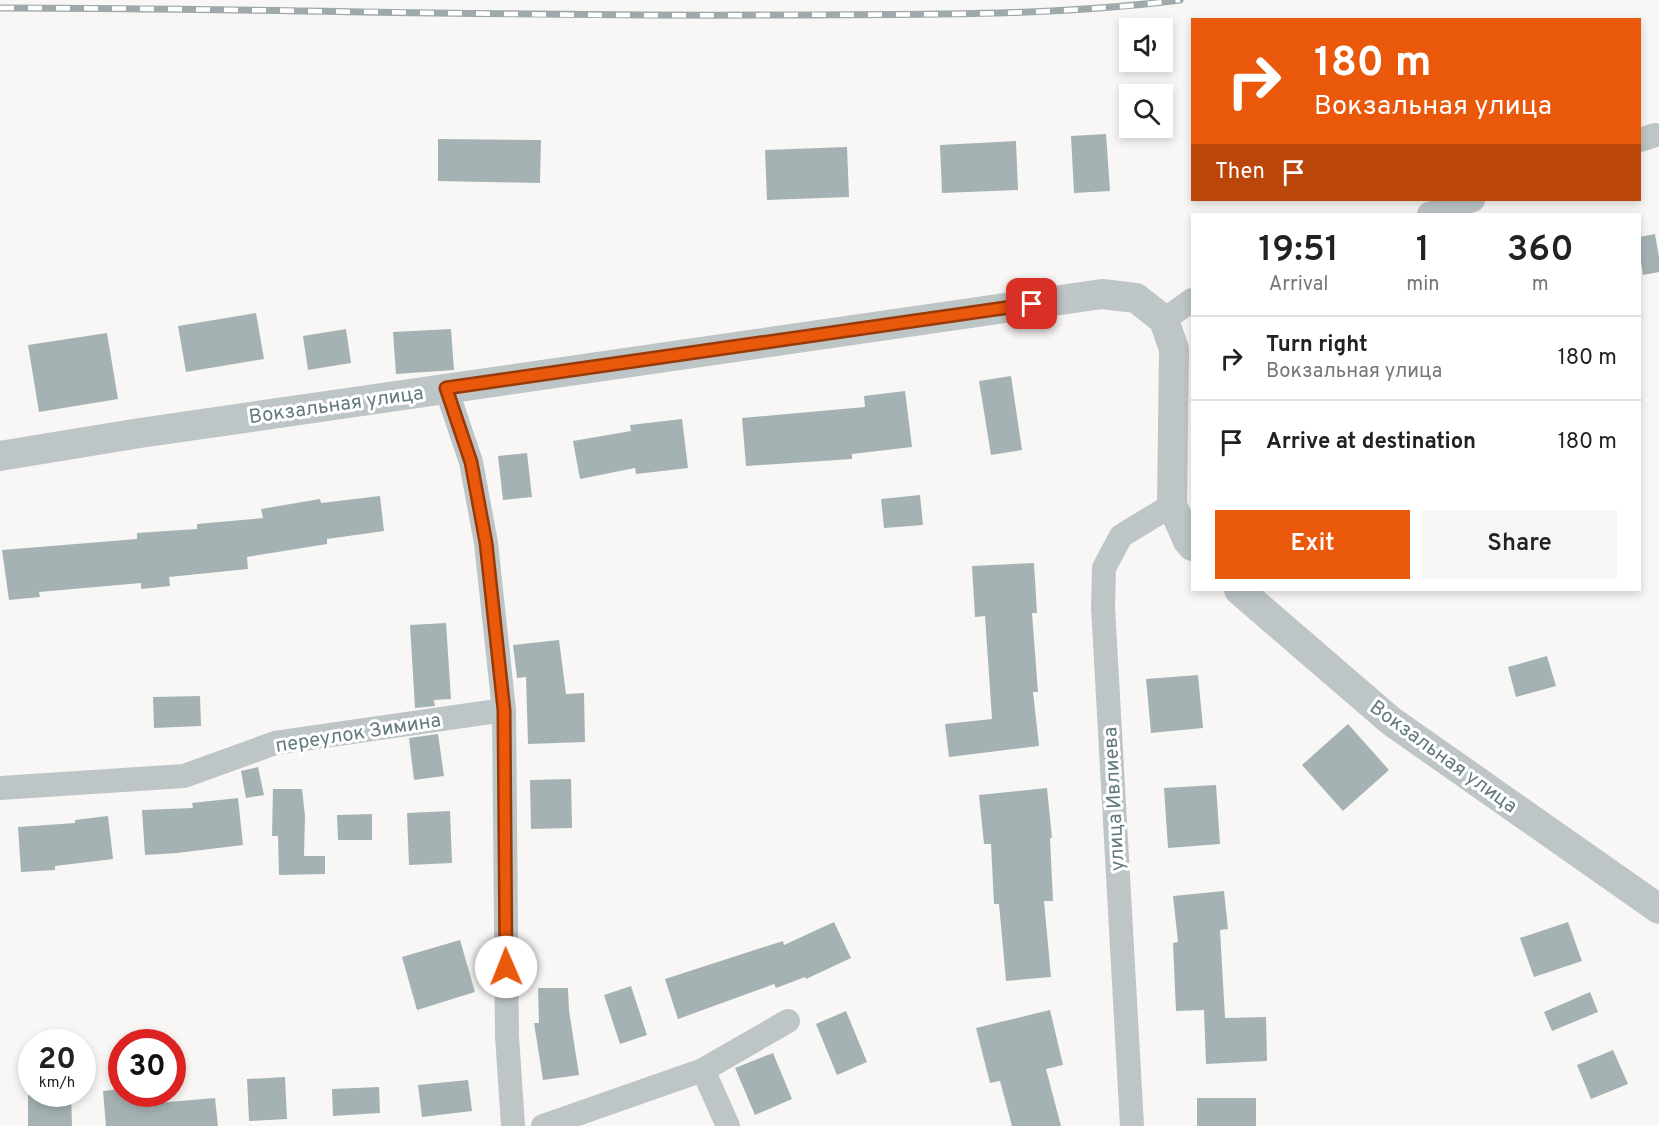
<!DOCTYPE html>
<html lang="en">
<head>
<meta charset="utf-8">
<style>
  body { margin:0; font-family:Overpass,sans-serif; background:#f6f6f6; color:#222; height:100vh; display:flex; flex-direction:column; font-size:22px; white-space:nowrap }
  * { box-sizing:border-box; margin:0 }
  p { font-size:20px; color:#767676 }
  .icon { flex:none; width:33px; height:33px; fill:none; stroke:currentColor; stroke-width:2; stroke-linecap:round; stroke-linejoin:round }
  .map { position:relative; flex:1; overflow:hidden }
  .drawer { position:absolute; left:1191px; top:213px; width:450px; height:378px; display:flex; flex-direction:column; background:#fff; border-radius:0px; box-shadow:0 3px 9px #0003 }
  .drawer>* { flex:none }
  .top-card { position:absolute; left:1191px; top:18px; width:450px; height:183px; border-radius:0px; box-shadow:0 3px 9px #0003; background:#ea580c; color:#fff; overflow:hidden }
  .tools { position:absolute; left:1119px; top:18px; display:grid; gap:12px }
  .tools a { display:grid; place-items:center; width:54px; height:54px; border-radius:0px; background:#fff; box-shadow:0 3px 9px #0003; font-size:30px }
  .speed { position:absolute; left:18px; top:1029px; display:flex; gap:12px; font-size:30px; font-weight:700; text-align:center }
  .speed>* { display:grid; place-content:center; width:78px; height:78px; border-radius:50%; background:#fff; box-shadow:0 3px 9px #0003; line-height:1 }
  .speed small { font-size:15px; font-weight:400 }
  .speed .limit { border:9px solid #d22; background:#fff; color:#111 }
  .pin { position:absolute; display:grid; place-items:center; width:51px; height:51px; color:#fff; margin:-26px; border-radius:12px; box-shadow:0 3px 9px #0006 }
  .me { position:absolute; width:66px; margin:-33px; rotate:359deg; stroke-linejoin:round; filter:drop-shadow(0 0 4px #0008) }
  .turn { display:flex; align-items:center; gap:21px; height:126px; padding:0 24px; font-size:27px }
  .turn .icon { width:78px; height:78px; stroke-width:2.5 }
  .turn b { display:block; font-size:42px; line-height:51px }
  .then { display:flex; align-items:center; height:57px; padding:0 24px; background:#0003; gap:12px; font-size:22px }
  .eta { display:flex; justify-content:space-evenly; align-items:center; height:102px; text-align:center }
  .eta b { font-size:36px; font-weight:600; line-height:42px }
  .action { display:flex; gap:12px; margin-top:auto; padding:12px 24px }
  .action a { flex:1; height:69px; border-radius:0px; background:#ea580c; color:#fff; font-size:24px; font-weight:600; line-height:69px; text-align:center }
  .action a+a { background:#f6f6f6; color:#222 }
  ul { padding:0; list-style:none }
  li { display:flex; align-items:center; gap:18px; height:84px; padding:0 24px; border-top:2px solid #e0e0e0 }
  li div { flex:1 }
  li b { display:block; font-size:22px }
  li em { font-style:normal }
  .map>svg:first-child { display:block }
</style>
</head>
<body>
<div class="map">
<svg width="1659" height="1126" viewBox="0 0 1659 1126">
  <rect width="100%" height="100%" fill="#f8f7f5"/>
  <path fill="#a5b2b4" d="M 1106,134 L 1110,191 L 1074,193 L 1071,136 Z
    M 438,139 L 541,140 L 540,183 L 438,181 Z
    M 1016,141 L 1018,190 L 942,193 L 940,145 Z
    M 847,147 L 849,197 L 767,200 L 765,150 Z
    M 1655,234 L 1659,257 L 1659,272 L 1643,275 L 1640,255 L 1640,237 Z
    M 256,313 L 264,359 L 186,372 L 178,326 Z
    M 346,329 L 351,363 L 308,370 L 303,336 Z
    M 451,329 L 454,370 L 396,374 L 393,332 Z
    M 107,333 L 118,399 L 39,412 L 28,345 Z
    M 1011,376 L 1022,450 L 991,455 L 979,381 Z
    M 905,391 L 912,447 L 852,454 L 852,459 L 746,466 L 742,418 L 865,407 L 864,396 Z
    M 682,419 L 688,468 L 636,474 L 635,468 L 580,479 L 573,441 L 631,431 L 630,425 Z
    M 527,453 L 532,497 L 503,500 L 498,456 Z
    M 920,495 L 923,525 L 884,528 L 881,499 Z
    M 380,496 L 384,531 L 327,539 L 327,544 L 247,557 L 248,569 L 169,577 L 170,586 L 141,589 L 141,583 L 39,592 L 40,597 L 9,600 L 2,550 L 137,539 L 137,533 L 197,529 L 197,524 L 263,518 L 261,509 L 320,499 L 321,503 Z
    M 1034,563 L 1037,613 L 1032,613 L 1038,692 L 1033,692 L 1039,746 L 949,757 L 945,724 L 992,719 L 985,616 L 975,617 L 972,566 Z
    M 446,623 L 451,699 L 434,700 L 435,706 L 415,708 L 410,625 Z
    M 559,640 L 566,694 L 584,693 L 585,742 L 528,744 L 526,677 L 517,678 L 513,645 Z
    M 1547,656 L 1556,686 L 1516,697 L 1508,667 Z
    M 1198,675 L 1203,728 L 1151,733 L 1146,679 Z
    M 200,696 L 201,726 L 154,728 L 153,697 Z
    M 1348,724 L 1389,770 L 1343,811 L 1302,765 Z
    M 438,734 L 444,776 L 414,780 L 409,738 Z
    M 258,767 L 264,795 L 246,798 L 241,771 Z
    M 571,779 L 572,828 L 531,829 L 530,780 Z
    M 1216,785 L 1220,844 L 1168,848 L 1164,788 Z
    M 1047,788 L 1052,838 L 1050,838 L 1053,901 L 1044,901 L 1051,977 L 1006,981 L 999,904 L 994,904 L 991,844 L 984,844 L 979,795 Z
    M 273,789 L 302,789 L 305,816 L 304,856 L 325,856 L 325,874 L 279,875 L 278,836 L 272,836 Z
    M 238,798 L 243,845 L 177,853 L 145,855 L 142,810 L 193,808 L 192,803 Z
    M 450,811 L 452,863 L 409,865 L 407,813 Z
    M 372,814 L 372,840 L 338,840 L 337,815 Z
    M 108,816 L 113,859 L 55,866 L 55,870 L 21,872 L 18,827 L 75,823 L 75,820 Z
    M 1224,891 L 1228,929 L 1220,930 L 1225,1018 L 1266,1017 L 1267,1061 L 1206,1064 L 1204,1010 L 1176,1011 L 1173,943 L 1178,942 L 1173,896 Z
    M 834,922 L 851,958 L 806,979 L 805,977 L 776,988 L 774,984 L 678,1019 L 665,979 L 783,941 L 784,945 Z
    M 1568,922 L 1582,961 L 1534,977 L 1520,938 Z
    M 460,940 L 475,992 L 417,1010 L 402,957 Z
    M 631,986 L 647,1035 L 620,1044 L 604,995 Z
    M 538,988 L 568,988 L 569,1010 L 579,1075 L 543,1080 L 534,1023 L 539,1023 Z
    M 1590,992 L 1598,1012 L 1552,1031 L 1544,1012 Z
    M 1050,1010 L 1063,1065 L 1046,1069 L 1061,1126 L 1012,1126 L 1000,1081 L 990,1083 L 976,1028 Z
    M 846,1011 L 867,1062 L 837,1075 L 816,1024 Z
    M 1613,1050 L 1628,1084 L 1591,1099 L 1577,1065 Z
    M 773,1053 L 792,1099 L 755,1115 L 735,1068 Z
    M 285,1077 L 287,1119 L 249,1121 L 247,1079 Z
    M 468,1080 L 472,1111 L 422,1117 L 418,1085 Z
    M 379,1087 L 380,1113 L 333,1116 L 332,1089 Z
    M 122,1089 L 122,1094 L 143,1094 L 144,1104 L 215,1098 L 218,1126 L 106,1126 L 103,1091 Z
    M 71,1094 L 72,1126 L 28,1126 L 28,1095 Z
    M 1197,1098 L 1256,1098 L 1256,1126 L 1197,1126 Z"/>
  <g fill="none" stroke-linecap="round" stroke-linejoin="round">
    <path stroke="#bec5c7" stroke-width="24" d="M 1640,140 L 1655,135
      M 1429,214 L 1473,200
      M 1164,320 L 1192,300
      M 446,388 L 471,462 L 486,543 L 504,710 L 507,1036 L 513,1126
      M 0,788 L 184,776 L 275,743 L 504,710
      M 703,1070 L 728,1126
      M 543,1126 L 703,1070 L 788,1021
      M 1132,1126 L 1103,607 L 1104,568 L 1121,536 L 1172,505"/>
    <path stroke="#bec5c7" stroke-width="30" d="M 0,456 L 140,433 L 1102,294 L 1136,298 L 1164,320 L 1174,349 L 1172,505 L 1188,541 L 1192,546
      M 1239,590 L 1391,721 L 1659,909"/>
    <defs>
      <path id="rail" d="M 0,8 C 259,8 518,17 777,15 C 911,14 1047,17 1180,0"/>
    </defs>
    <use href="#rail" stroke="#9ea9ab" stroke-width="7"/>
    <use href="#rail" stroke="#fff" stroke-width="4.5" stroke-dasharray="14" stroke-linecap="butt"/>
  </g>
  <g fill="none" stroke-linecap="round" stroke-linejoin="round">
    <defs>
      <path id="route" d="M 506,967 L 504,710 L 486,543 L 471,462 L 446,388 L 1032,304"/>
    </defs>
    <use href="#route" stroke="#983908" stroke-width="15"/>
    <use href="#route" stroke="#ea580c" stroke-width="10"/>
  </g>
  <g text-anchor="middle" stroke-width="6" stroke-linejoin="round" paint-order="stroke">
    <g font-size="20" fill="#637a7f" stroke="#fff">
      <text transform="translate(336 404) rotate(-8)" y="7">Вокзальная улица</text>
      <text transform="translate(358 732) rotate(-9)" y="7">переулок Зимина</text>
      <text transform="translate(1444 756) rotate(36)" y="7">Вокзальная улица</text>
      <text transform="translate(1113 799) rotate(-93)" y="7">улица Ивлиева</text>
    </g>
  </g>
</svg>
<div class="tools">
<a><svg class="icon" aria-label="sound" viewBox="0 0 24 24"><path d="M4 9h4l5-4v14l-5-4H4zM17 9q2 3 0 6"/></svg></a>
<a><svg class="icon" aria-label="search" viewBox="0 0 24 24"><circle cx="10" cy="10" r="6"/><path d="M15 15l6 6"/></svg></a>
</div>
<div class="speed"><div>20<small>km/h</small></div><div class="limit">30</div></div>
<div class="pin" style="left:1032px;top:304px;background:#d93025"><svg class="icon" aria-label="arrive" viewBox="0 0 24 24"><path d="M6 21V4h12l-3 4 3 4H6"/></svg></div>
<svg class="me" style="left:506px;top:967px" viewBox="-20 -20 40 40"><circle r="19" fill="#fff"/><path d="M0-13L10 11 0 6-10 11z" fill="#ea580c"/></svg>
<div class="top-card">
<div class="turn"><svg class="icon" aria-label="right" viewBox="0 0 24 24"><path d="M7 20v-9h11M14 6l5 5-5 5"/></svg><div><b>180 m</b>Вокзальная улица</div></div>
<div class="then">Then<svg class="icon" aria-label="arrive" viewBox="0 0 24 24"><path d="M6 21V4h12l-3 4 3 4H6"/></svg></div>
</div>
<section class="drawer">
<div class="eta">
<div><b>19:51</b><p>Arrival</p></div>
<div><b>1</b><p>min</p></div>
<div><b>360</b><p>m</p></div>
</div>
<ul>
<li><svg class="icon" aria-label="right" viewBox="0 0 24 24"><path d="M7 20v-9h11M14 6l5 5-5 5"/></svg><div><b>Turn right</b><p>Вокзальная улица</p></div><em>180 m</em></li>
<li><svg class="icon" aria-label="arrive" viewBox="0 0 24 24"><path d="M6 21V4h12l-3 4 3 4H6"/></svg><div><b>Arrive at destination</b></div><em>180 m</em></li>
</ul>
<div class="action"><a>Exit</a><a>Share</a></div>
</section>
</div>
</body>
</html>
